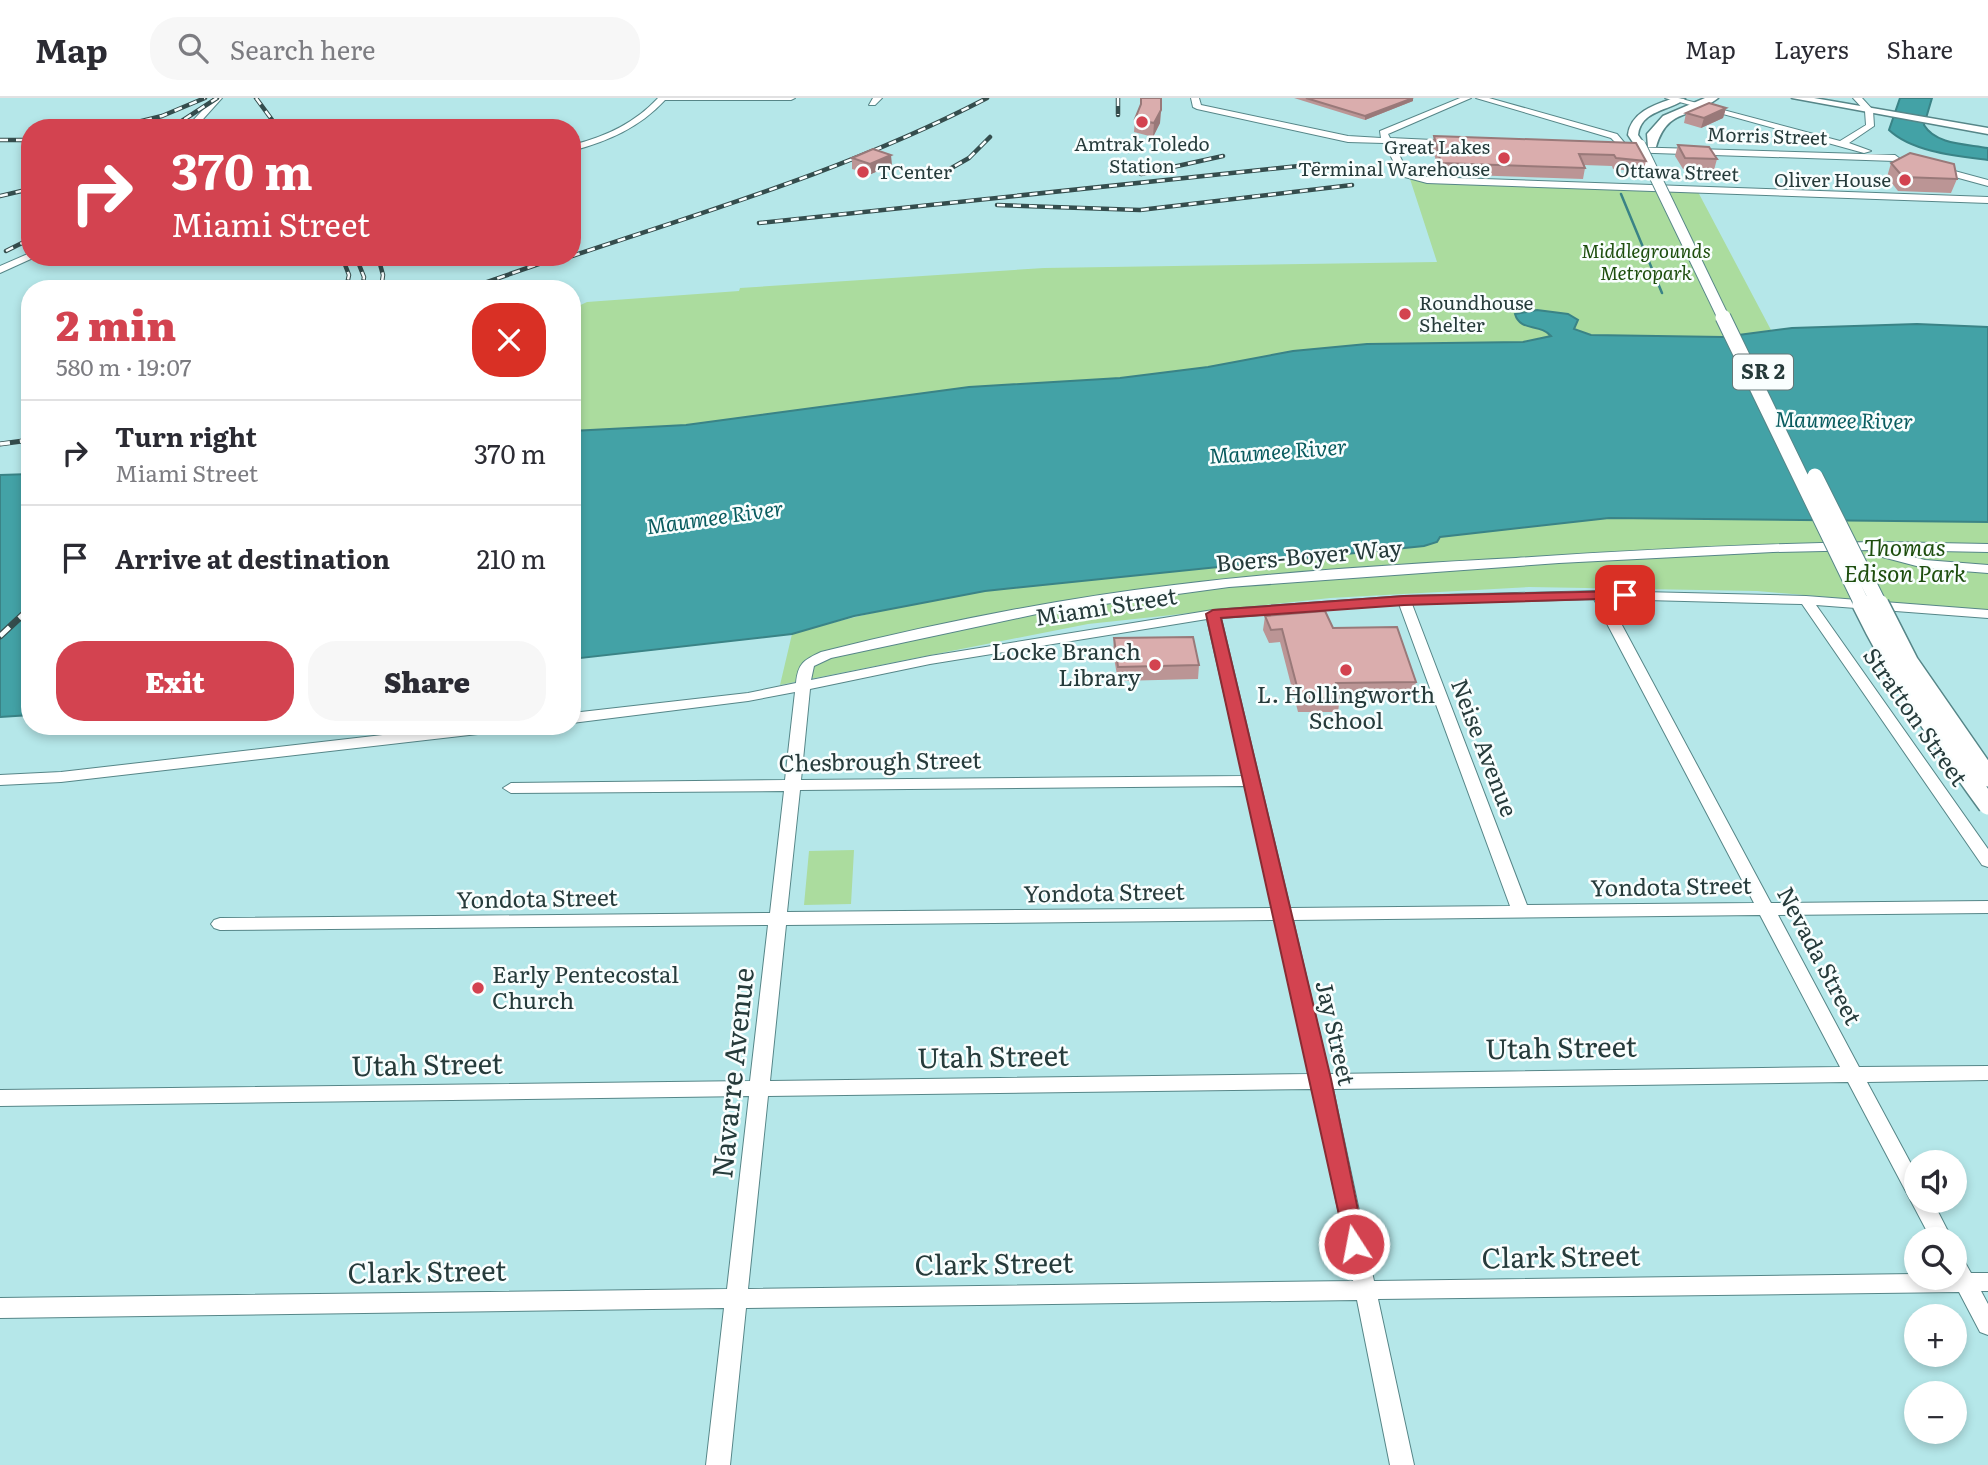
<!DOCTYPE html>
<html lang="en">
<head>
<meta charset="utf-8">
<style>
  body { margin:0; font-family:Literata,serif; background:#f7f7f7; color:#2b2b33; height:100vh; display:flex; flex-direction:column; font-size:26px; white-space:nowrap }
  * { box-sizing:border-box; margin:0 }
  p { font-size:23px; color:#7c7c81 }
  .icon { flex:none; width:38px; height:38px; fill:none; stroke:currentColor; stroke-width:2; stroke-linecap:round; stroke-linejoin:round }
  .map { position:relative; flex:1; overflow:hidden }
  .details { position:absolute; left:21px; top:182px; width:560px; height:455px; display:flex; flex-direction:column; background:#fff; border-radius:28px; box-shadow:0 4px 10px #0003 }
  .details>* { flex:none }
  .guide { position:absolute; left:21px; top:21px; width:560px; height:147px; border-radius:28px; box-shadow:0 4px 10px #0003; background:#d34350; color:#fff; overflow:hidden }
  .controls { position:absolute; left:1904px; top:1052px; display:grid; gap:14px }
  .controls a { display:grid; place-items:center; width:63px; height:63px; border-radius:50%; background:#fff; box-shadow:0 4px 10px #0003; font-size:35px }
  .pin { position:absolute; display:grid; place-items:center; width:60px; height:60px; color:#fff; margin:-30px; border-radius:14px; box-shadow:0 4px 10px #0006 }
  .me { position:absolute; width:77px; margin:-38px; rotate:349deg; stroke-linejoin:round; filter:drop-shadow(0 0 5px #0008) }
  .turn { display:flex; align-items:center; gap:24px; height:147px; padding:0 35px; font-size:32px }
  .turn .icon { width:91px; height:91px; stroke-width:2.5 }
  .turn b { display:block; font-size:49px; line-height:60px }
  .round { display:grid; place-items:center; flex:none; width:74px; height:74px; border-radius:28px; background:#f7f7f7 }
  .summary { display:flex; align-items:center; justify-content:space-between; height:119px; padding:0 35px }
  h1 { font-size:42px; font-weight:800; line-height:52px; color:#d34350 }
  .cta { display:flex; gap:14px; margin-top:auto; padding:14px 35px }
  .cta a { flex:1; height:80px; border-radius:28px; background:#d34350; color:#fff; font-size:28px; font-weight:800; line-height:80px; text-align:center }
  .cta a+a { background:#f7f7f7; color:#2b2b33 }
  ul { padding:0; list-style:none }
  li { display:flex; align-items:center; gap:21px; height:105px; padding:0 35px; border-top:2px solid #e1e1e2 }
  li div { flex:1 }
  li b { display:block; font-size:26px }
  li em { font-style:normal }
  header { display:flex; align-items:center; gap:42px; box-sizing:border-box; height:98px; padding:0 35px; background:#fff; border-bottom:2px solid #e1e1e2 }
  header strong { font-size:33px }
  nav { display:flex; gap:38px; margin-inline-start:auto; font-size:24px }
  .search { width:490px; height:63px; background:#f7f7f7; display:flex; align-items:center; gap:18px; box-sizing:border-box; padding:0 24px; border-radius:28px; color:#7c7c81; font-size:26px }
  .map>svg:first-child { display:block }
</style>
</head>
<body>
<header>
<strong>Map</strong>
<div class="search"><svg class="icon" aria-label="search" viewBox="0 0 24 24"><circle cx="10" cy="10" r="6"/><path d="M15 15l6 6"/></svg>Search here</div>
<nav><a>Map</a><a>Layers</a><a>Share</a></nav>
</header>
<div class="map">
<svg width="1988" height="1367" viewBox="0 0 1988 1367">
  <rect width="100%" height="100%" fill="#b5e7e9"/>
  <path fill="#abdc9e" d="M 1410,81 L 1697,92 L 1771,232 L 1724,240 L 1591,237 L 1574,231 L 1535,230 L 1546,232 L 1551,238 L 1523,244 L 1367,246 L 1293,253 L 1208,269 L 1120,280 L 969,289 L 686,327 L 572,333 L 572,211 L 587,204 L 739,193 L 740,190 L 1044,170 L 1437,164 Z
    M 1609,420 L 1988,424 L 1988,513 L 1757,493 L 1529,489 L 1330,500 L 1088,526 L 780,587 L 792,536 C 856,517 920,504 985,493 L 1424,448 L 1437,444 L 1439,439 Z
    M 854,752 L 851,806 L 804,807 L 809,753 Z"/>
  <path fill="#43a2a6" stroke="#3a8386" stroke-width="2" d="M 1900,0 L 1932,0 L 1924,27 C 1936,47 1967,46 1988,50 L 1988,62 C 1957,58 1912,54 1889,32 Z
    M 1537,212 L 1568,216 L 1578,222 L 1574,231 L 1591,237 L 1723,239 L 1792,230 L 1917,226 L 1988,229 L 1988,424 L 1609,420 L 1440,439 L 1437,444 L 1424,448 L 985,493 L 854,518 L 792,536 L 572,561 L 572,333 L 686,327 L 969,289 L 1120,280 L 1208,269 L 1293,253 L 1367,246 L 1523,244 L 1551,238 C 1540,225 1520,234 1515,216 Z
    M 30,376 L 30,617 L 0,619 L 0,377 Z"/>
  <g fill="none" stroke-linecap="round" stroke-linejoin="round">
    <path stroke="#3a8386" stroke-width="2.5" d="M 1621,96 L 1662,195"/>
    <defs>
      <path id="minor" d="M 214,0 L 222,0 L 195,30 L 186,30 Z
        M 658,0 L 795,0 L 791,2 L 665,2 C 639,30 608,43 572,53 L 572,47 C 605,39 635,25 658,0 Z
        M 873,0 L 882,0 L 875,7 L 869,7 Z
        M 1191,0 L 1199,0 L 1201,7 L 1348,38 L 1381,40 L 1380,33 L 1460,0 L 1471,0 L 1388,36 L 1390,40 L 1454,43 L 1455,45 L 1451,48 L 1393,45 L 1408,74 L 1427,79 L 1988,99 L 1988,105 L 1427,85 L 1401,78 L 1384,45 L 1348,44 L 1197,11 L 1193,9 Z
        M 1476,0 L 1489,0 L 1617,36 L 1628,49 L 1895,57 L 1899,60 L 1895,63 L 1625,54 L 1611,40 Z
        M 1665,0 L 1678,0 L 1840,43 L 1866,27 L 1865,13 L 1853,0 L 1862,0 L 1873,12 L 1874,28 L 1849,45 L 1871,53 L 1864,55 Z
        M 1936,68 L 1988,82 L 1988,88 L 1933,73 L 1932,71 Z
        M 30,155 L 30,159 L 33,160 L 0,175 L 0,168 Z
        M 1881,444 L 1988,446 L 1988,454 L 1886,452 L 1925,462 L 1988,467 L 1988,475 L 1924,470 L 1871,456 L 1870,452 L 1773,454 L 1559,465 L 1229,489 L 1046,514 L 831,560 L 814,568 L 811,582 L 930,558 L 1213,512 L 1404,498 L 1599,493 L 1806,498 L 1988,512 L 1988,520 L 1816,507 L 1988,751 L 1988,769 L 1982,767 L 1802,506 L 1608,501 L 1771,805 L 1988,803 L 1988,815 L 1778,817 L 1859,969 L 1988,968 L 1988,982 L 1867,984 L 1916,1075 L 1916,1102 L 1932,1102 L 1952,1141 L 1931,1141 L 1848,984 L 1333,991 L 1374,1183 L 1916,1176 L 1916,1180 L 1955,1180 L 1955,1156 L 1962,1159 L 1971,1175 L 1988,1175 L 1988,1193 L 1981,1193 L 1988,1206 L 1988,1237 L 1980,1234 L 1959,1194 L 1378,1201 L 1414,1367 L 1390,1367 L 1357,1202 L 746,1210 L 730,1367 L 706,1367 L 724,1210 L 0,1220 L 0,1200 L 727,1191 L 749,998 L 0,1008 L 0,992 L 750,983 L 768,827 L 220,832 L 214,830 L 211,826 L 214,822 L 220,820 L 770,815 L 784,693 L 511,695 L 503,690 L 511,685 L 785,682 L 795,594 L 748,603 L 572,625 L 572,615 L 748,595 L 796,585 C 798,565 804,562 821,554 C 937,525 1055,501 1174,487 C 1288,473 1402,466 1516,460 C 1638,452 1759,445 1881,444 ZM 1594,501 L 1754,805 L 1527,807 L 1412,506 ZM 1399,506 L 1510,808 L 1290,810 L 1221,520 ZM 1207,521 L 1243,678 L 801,682 L 810,591 L 930,566 ZM 1245,688 L 1273,810 L 787,814 L 800,692 ZM 1760,817 L 1840,969 L 1329,976 L 1293,822 ZM 1275,822 L 1310,976 L 770,983 L 786,827 ZM 1313,991 L 1353,1183 L 748,1191 L 768,998 Z
        M 461,628 L 511,628 L 504,633 L 61,684 L 0,687 L 0,677 L 61,674 Z"/>
      <path id="major" d="M 1674,0 L 1685,1 C 1669,13 1641,12 1638,37 L 1645,47 L 1636,49 L 1628,37 C 1631,14 1654,7 1674,0 Z
        M 1705,0 L 1718,0 C 1690,22 1668,9 1656,49 L 1648,49 L 1647,36 L 1663,18 Z
        M 1792,0 L 1814,0 L 1988,30 L 1988,36 Z"/>
    </defs>
    <use href="#minor" stroke="#568688" stroke-width="2"/>
    <use href="#major" stroke="#568688" stroke-width="3"/>
    <use href="#minor" fill="#fff" fill-rule="evenodd"/>
    <use href="#major" fill="#fff" fill-rule="evenodd"/>
    <defs>
      <path id="rail-far2" d="M 256,0 L 278,30
        M 1118,0 L 1118,17
        M 113,30 L 162,18 L 205,0
        M 171,30 L 217,0
        M 0,42 L 30,42
        M 941,76 L 969,60 L 990,39
        M 1141,76 L 1223,58
        M 0,98 L 30,91
        M 997,107 L 1140,112 L 1352,87
        M 759,125 L 1318,66
        M 6,153 L 30,141
        M 572,158 C 713,111 855,69 987,0
        M 342,159 L 349,177 L 346,191
        M 356,159 L 364,179 L 362,191
        M 378,159 L 383,177 L 381,191
        M 467,191 L 559,159"/>
      <path id="rail-far1" d="M 0,346 L 30,342"/>
      <path id="rail" d="M 0,538 L 30,510"/>
    </defs>
    <use href="#rail-far2" stroke="#354d4d" stroke-width="4.5"/>
    <use href="#rail-far1" stroke="#354d4d" stroke-width="5"/>
    <use href="#rail" stroke="#354d4d" stroke-width="7"/>
    <use href="#rail-far2" stroke="#f9fefe" stroke-width="2.5" stroke-dasharray="8" stroke-linecap="butt"/>
    <use href="#rail-far1" stroke="#f9fefe" stroke-width="3.5" stroke-dasharray="10" stroke-linecap="butt"/>
    <use href="#rail" stroke="#f9fefe" stroke-width="4.5" stroke-dasharray="13" stroke-linecap="butt"/>
    <defs>
      <path id="major-bridge-far2" d="M 1640,47 L 1724,221"/>
      <path id="major-bridge-far1" d="M 1723,219 L 1863,508
        M 1815,378 L 1880,508"/>
      <path id="major-bridge" d="M 1862,506 C 1898,580 1940,641 1988,707
        M 1879,506 L 1909,565 L 1988,679"/>
    </defs>
    <use href="#major-bridge-far2" stroke="#568688" stroke-width="13" stroke-linecap="butt"/>
    <use href="#major-bridge-far1" stroke="#568688" stroke-width="17" stroke-linecap="butt"/>
    <use href="#major-bridge" stroke="#568688" stroke-width="22" stroke-linecap="butt"/>
    <use href="#major-bridge-far2" stroke="#fff" stroke-width="11"/>
    <use href="#major-bridge-far1" stroke="#fff" stroke-width="15"/>
    <use href="#major-bridge" stroke="#fff" stroke-width="19"/>
  </g>
  <path fill="#bb9595" d="M 1140,0 L 1161,0 L 1160,25 L 1153,39 L 1134,34 L 1135,21 L 1140,9 Z
    M 1294,0 L 1413,0 L 1413,3 L 1365,22 Z
    M 1726,10 L 1723,20 L 1701,30 L 1684,25 L 1686,15 Z
    M 1434,38 L 1636,45 L 1646,63 L 1643,74 L 1613,71 L 1612,68 L 1584,67 L 1585,70 L 1583,81 L 1440,76 L 1432,49 Z
    M 1678,47 L 1717,61 L 1714,72 L 1683,71 L 1675,58 Z
    M 852,60 L 892,67 L 871,76 L 852,71 Z
    M 1891,65 L 1957,81 L 1951,95 L 1898,93 L 1887,79 Z
    M 1265,518 L 1333,530 L 1416,584 L 1413,598 L 1340,599 L 1338,614 L 1298,614 L 1280,544 L 1269,545 L 1263,532 Z
    M 1114,540 L 1199,567 L 1198,581 L 1118,583 L 1113,554 Z"/>
  <path fill="#997979" d="M 1413,0 L 1413,3 L 1365,22 L 1365,18 Z
    M 1726,10 L 1723,20 L 1701,30 L 1704,20 Z
    M 1161,12 L 1160,25 L 1153,39 L 1154,25 Z
    M 891,57 L 892,67 L 871,76 L 870,66 Z"/>
  <path fill="#daadad" stroke="#997979" stroke-width="2" d="M 1141,0 L 1161,0 L 1161,12 L 1154,25 L 1135,21 L 1141,6 Z
    M 1306,0 L 1413,0 L 1365,18 Z
    M 1709,5 L 1726,10 L 1704,20 L 1686,15 Z
    M 1434,38 L 1636,45 L 1646,63 L 1616,60 L 1614,57 L 1579,56 L 1585,70 L 1441,65 Z
    M 1678,47 L 1709,49 L 1717,61 L 1685,60 Z
    M 873,51 L 891,57 L 870,66 L 852,60 Z
    M 1910,55 L 1954,66 L 1957,81 L 1903,79 L 1891,65 Z
    M 1325,513 L 1333,530 L 1397,529 L 1416,584 L 1336,585 L 1340,600 L 1300,600 L 1282,531 L 1271,532 L 1265,518 Z
    M 1193,539 L 1199,567 L 1118,569 L 1114,540 Z"/>
  <path fill="#d34350" stroke="#892c34" stroke-width="2" d="M 1625,493 L 1630,494 L 1630,500 L 1404,507 L 1221,520 L 1331,981 L 1365,1146 L 1362,1153 L 1354,1155 L 1347,1153 L 1206,516 L 1213,512 L 1404,498 Z"/>
  <g fill="#d34350" stroke="#f9fefe" stroke-width="2.5">
    <circle cx="1142" cy="24" r="7"/>
    <circle cx="1504" cy="60" r="7"/>
    <circle cx="863" cy="74" r="7"/>
    <circle cx="1905" cy="82" r="7"/>
    <circle cx="1405" cy="216" r="7"/>
    <circle cx="1155" cy="567" r="7"/>
    <circle cx="1346" cy="572" r="7"/>
    <circle cx="478" cy="890" r="7"/>
  </g>
  <g text-anchor="middle" stroke-width="5" stroke-linejoin="round" paint-order="stroke">
    <g font-size="19" fill="#263b3b" stroke="#f9fefe">
      <text transform="translate(1767 38) rotate(2)" y="7">Morris Street</text>
      <text transform="translate(1677 74) rotate(2)" y="7">Ottawa Street</text>
    </g>
    <g font-size="19" fill="#263b3b" stroke="#f9fefe" text-anchor="end">
      <text x="1142" y="53" text-anchor="middle">Amtrak Toledo<tspan x="1142" dy="22">Station</tspan></text>
      <text x="1490" y="56">Great Lakes<tspan x="1490" dy="22">Terminal Warehouse</tspan></text>
      <text x="877" y="81" text-anchor="start">TCenter</text>
      <text x="1891" y="89">Oliver House</text>
      <text x="1419" y="212" text-anchor="start">Roundhouse<tspan x="1419" dy="22">Shelter</tspan></text>
    </g>
    <g font-size="19" font-style="italic" fill="#1e4e0e" stroke="#f9fefe">
      <text x="1646" y="160">Middlegrounds<tspan x="1646" dy="22">Metropark</tspan></text>
    </g>
    <rect fill="#f9fefe" stroke="#657676" stroke-width="2" x="1733" y="256.5" width="60" height="35" rx="5"/>
    <g font-size="21" font-weight="bold" fill="#263b3b">
      <text x="1763" y="281">SR 2</text>
    </g>
    <g font-size="21" font-style="italic" fill="#095c5f" stroke="#f9fefe">
      <text transform="translate(1844 323) rotate(1)" y="7">Maumee River</text>
      <text transform="translate(1278 354) rotate(-4)" y="7">Maumee River</text>
      <text transform="translate(715 420) rotate(-8)" y="7">Maumee River</text>
    </g>
    <g font-size="23" font-style="italic" fill="#1e4e0e" stroke="#f9fefe">
      <text x="1905" y="458">Thomas<tspan x="1905" dy="26">Edison Park</tspan></text>
    </g>
    <g font-size="23" fill="#263b3b" stroke="#f9fefe">
      <text transform="translate(1309 458) rotate(-5)" y="8">Boers-Boyer Way</text>
      <text transform="translate(1106 509) rotate(-9)" y="8">Miami Street</text>
      <text transform="translate(1915 619) rotate(55)" y="8">Stratton Street</text>
      <text transform="translate(1484 650) rotate(69)" y="8">Neise Avenue</text>
      <text transform="translate(880 664) rotate(-1)" y="8">Chesbrough Street</text>
      <text transform="translate(1671 789) rotate(-1)" y="8">Yondota Street</text>
      <text transform="translate(1104 795) rotate(-1)" y="8">Yondota Street</text>
      <text transform="translate(537 801) rotate(-1)" y="8">Yondota Street</text>
      <text transform="translate(1819 858) rotate(62)" y="8">Nevada Street</text>
      <text transform="translate(1335 935) rotate(77)" y="8">Jay Street</text>
    </g>
    <g font-size="23" fill="#263b3b" stroke="#f9fefe" text-anchor="end">
      <text x="1141" y="562">Locke Branch<tspan x="1141" dy="26">Library</tspan></text>
      <text x="1346" y="605" text-anchor="middle">L. Hollingworth<tspan x="1346" dy="26">School</tspan></text>
      <text x="492" y="885" text-anchor="start">Early Pentecostal<tspan x="492" dy="26">Church</tspan></text>
    </g>
    <g font-size="28" fill="#263b3b" stroke="#f9fefe">
      <text transform="translate(1561 950) rotate(-1)" y="10">Utah Street</text>
      <text transform="translate(993 959) rotate(-1)" y="10">Utah Street</text>
      <text transform="translate(427 967) rotate(-1)" y="10">Utah Street</text>
      <text transform="translate(733 975) rotate(-84)" y="10">Navarre Avenue</text>
      <text transform="translate(1561 1159) rotate(-1)" y="10">Clark Street</text>
      <text transform="translate(994 1166) rotate(-1)" y="10">Clark Street</text>
      <text transform="translate(427 1174) rotate(-1)" y="10">Clark Street</text>
    </g>
  </g>
</svg>
<div class="controls">
<a><svg class="icon" aria-label="sound" viewBox="0 0 24 24"><path d="M4 9h4l5-4v14l-5-4H4zM17 9q2 3 0 6"/></svg></a>
<a><svg class="icon" aria-label="search" viewBox="0 0 24 24"><circle cx="10" cy="10" r="6"/><path d="M15 15l6 6"/></svg></a>
<a>+</a>
<a>−</a>
</div>
<div class="pin" style="left:1625px;top:497px;background:#d93025"><svg class="icon" aria-label="arrive" viewBox="0 0 24 24"><path d="M6 21V4h12l-3 4 3 4H6"/></svg></div>
<svg class="me" style="left:1354px;top:1146px" viewBox="-20 -20 40 40"><circle r="17" fill="#d34350" stroke="#fff" stroke-width="3"/><path d="M0-11L8 9 0 5-8 9z" fill="#fff"/></svg>
<div class="guide">
<div class="turn"><svg class="icon" aria-label="right" viewBox="0 0 24 24"><path d="M7 20v-9h11M14 6l5 5-5 5"/></svg><div><b>370 m</b>Miami Street</div></div>
</div>
<section class="details">
<div class="summary"><div><h1>2 min</h1><p>580 m · 19:07</p></div><a class="round" style="background:#d93025;color:#fff"><svg class="icon" aria-label="close" viewBox="0 0 24 24"><path d="M6 6l12 12M18 6L6 18"/></svg></a></div>
<ul>
<li><svg class="icon" aria-label="right" viewBox="0 0 24 24"><path d="M7 20v-9h11M14 6l5 5-5 5"/></svg><div><b>Turn right</b><p>Miami Street</p></div><em>370 m</em></li>
<li><svg class="icon" aria-label="arrive" viewBox="0 0 24 24"><path d="M6 21V4h12l-3 4 3 4H6"/></svg><div><b>Arrive at destination</b></div><em>210 m</em></li>
</ul>
<div class="cta"><a>Exit</a><a>Share</a></div>
</section>
</div>
</body>
</html>
